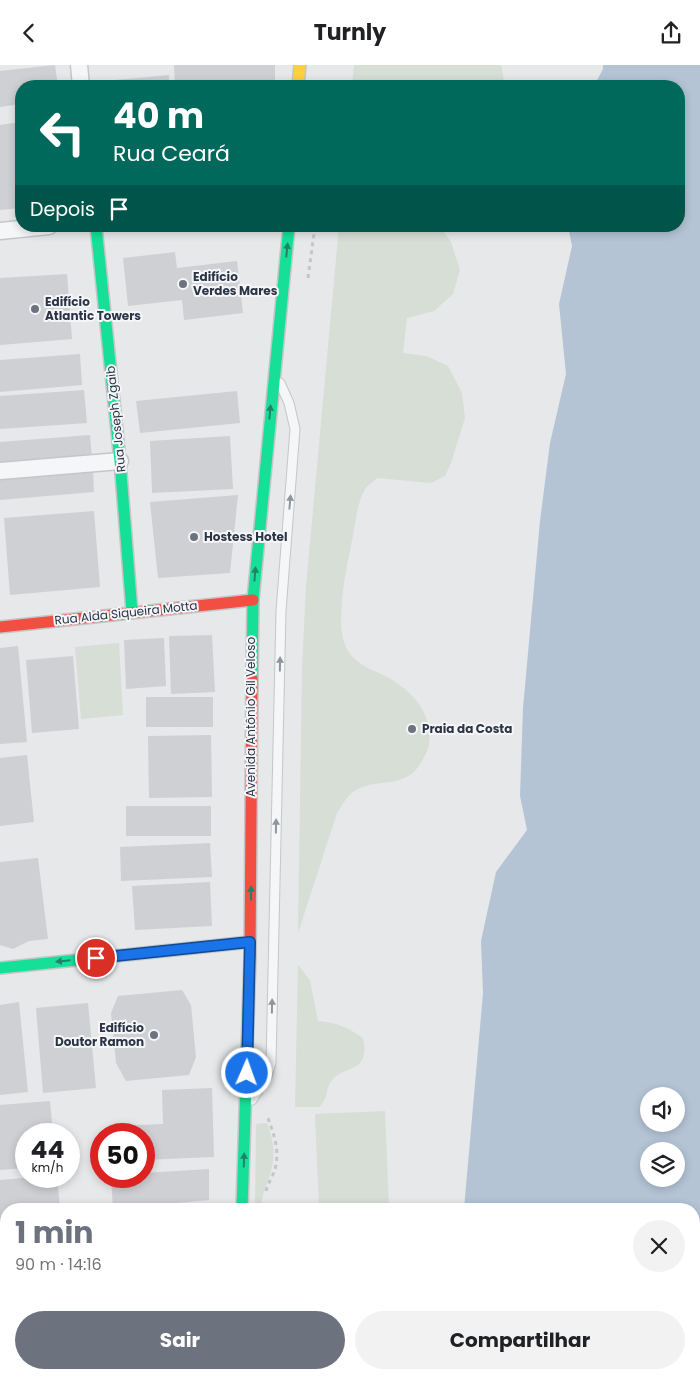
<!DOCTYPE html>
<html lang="pt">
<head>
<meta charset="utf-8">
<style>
  body { margin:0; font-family:Poppins,sans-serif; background:#f2f2f2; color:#202124; height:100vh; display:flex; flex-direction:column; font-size:19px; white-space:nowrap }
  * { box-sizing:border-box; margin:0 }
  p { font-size:16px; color:#757577 }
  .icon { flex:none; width:28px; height:28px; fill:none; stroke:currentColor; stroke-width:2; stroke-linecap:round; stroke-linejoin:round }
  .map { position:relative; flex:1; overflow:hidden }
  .details { position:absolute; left:0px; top:1138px; width:700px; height:176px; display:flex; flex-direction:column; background:#fff; border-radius:20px 20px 0 0; box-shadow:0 2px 8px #0003 }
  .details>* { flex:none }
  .hud { position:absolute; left:15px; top:15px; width:670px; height:152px; border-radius:20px; box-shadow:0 2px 8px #0003; background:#00695c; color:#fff; overflow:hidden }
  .buttons { position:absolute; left:640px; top:1022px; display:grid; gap:10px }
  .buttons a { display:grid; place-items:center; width:45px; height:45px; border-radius:50%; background:#fff; box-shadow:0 2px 8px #0003; font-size:25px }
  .speed { position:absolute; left:15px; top:1058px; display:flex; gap:10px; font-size:25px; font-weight:700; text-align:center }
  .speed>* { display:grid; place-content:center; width:65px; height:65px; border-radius:50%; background:#fff; box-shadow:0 2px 8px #0003; line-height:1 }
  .speed small { font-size:12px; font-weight:400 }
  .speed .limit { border:8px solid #d22; background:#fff; color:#111 }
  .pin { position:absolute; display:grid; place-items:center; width:42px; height:42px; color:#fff; margin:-21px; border:2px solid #fff; border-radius:50%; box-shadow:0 1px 5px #0007 }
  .me { position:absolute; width:55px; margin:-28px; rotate:2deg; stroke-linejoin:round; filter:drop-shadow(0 0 4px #0008) }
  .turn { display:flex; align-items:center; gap:18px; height:105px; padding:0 15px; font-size:22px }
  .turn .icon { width:65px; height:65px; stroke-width:2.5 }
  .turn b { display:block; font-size:35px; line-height:42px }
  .then { display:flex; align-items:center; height:48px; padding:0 15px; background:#0003; gap:10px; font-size:19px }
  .round { display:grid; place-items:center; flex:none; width:52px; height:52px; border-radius:26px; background:#f2f2f2 }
  .head { display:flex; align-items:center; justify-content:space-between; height:85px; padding:0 15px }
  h1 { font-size:30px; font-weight:700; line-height:38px; color:#6c737f }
  .primary-button { display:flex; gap:10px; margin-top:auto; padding:10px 15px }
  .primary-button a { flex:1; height:58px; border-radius:30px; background:#6c737f; color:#fff; font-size:20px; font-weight:700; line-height:58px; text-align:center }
  .primary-button a+a { background:#f2f2f2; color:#202124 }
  header { display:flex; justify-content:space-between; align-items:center; height:65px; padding:0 15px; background:#fff; font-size:22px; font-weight:700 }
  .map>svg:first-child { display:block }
</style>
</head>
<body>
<header><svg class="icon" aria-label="back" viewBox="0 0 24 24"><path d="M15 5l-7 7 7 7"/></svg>Turnly<svg class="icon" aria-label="share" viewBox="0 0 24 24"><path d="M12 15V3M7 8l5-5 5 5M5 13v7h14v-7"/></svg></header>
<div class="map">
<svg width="700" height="1313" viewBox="0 0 700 1313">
  <rect width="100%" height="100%" fill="#e6e8ea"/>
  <path fill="#d6ded6" d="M 354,0 L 501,0 L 505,21 L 352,21 Z
    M 339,161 L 440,161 L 451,177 L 460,205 L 453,229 L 434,246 L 407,253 L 403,288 L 426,291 L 448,301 L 462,328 L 465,353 L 451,398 L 445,411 L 431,418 L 377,413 C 373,417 366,421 364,426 C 357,439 356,456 353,470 C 348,498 332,561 348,586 C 357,600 371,604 385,611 C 411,624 433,648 429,678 C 429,683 426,688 424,692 C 408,728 377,710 353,727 C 346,732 342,741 337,748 L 298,868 L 302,603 L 306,522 Z
    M 119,578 L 123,650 L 81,654 L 75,582 Z
    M 298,900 L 310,915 L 318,956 C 338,958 347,962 363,973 C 371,1011 342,998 330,1018 C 325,1028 328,1034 319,1042 L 295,1042 Z
    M 385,1046 L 389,1144 L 319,1144 L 315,1049 Z
    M 267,1058 C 272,1072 276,1086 272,1101 C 269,1118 262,1125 261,1144 L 255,1144 L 256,1059 Z
    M 291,1308 L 316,1308 L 316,1313 L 291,1313 Z"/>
  <path fill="#b4c4d5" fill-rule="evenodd" d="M 603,0 L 700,0 L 700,1313 L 442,1313 L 443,1308 L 694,1308 L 694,1144 L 464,1144 L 483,928 L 481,876 L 496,807 L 527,765 L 520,731 L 523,643 L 540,456 L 550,378 L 566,309 L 559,239 L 572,181 L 568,161 L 679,161 L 679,21 L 594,21 L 603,4 ZM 649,1031 L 676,1031 L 676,1059 L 649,1059 ZM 649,1086 L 676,1086 L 676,1114 L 649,1114 Z"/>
  <path fill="#ced0d3" d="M 55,0 L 58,21 L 21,21 L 21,39 L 0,42 L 0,6 Z
    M 174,0 L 275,0 L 275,21 L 175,21 Z
    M 169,10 L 169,21 L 106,21 L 105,16 Z
    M 21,57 L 21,143 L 0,145 L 0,60 Z
    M 175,187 L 177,203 L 237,196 L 243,248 L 184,255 L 182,235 L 128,241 L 123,193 Z
    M 67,209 L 72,274 L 0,280 L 0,213 Z
    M 80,289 L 82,320 L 0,327 L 0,295 Z
    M 84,325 L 87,358 L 0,364 L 0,331 Z
    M 237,326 L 240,358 L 140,368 L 136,336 Z
    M 90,370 L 92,394 L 0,401 L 0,377 Z
    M 230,371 L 233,424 L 152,428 L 150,376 Z
    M 93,405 L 94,427 L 0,435 L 0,413 Z
    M 238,430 L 230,508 L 158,513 L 150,437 Z
    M 94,446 L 100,522 L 10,530 L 4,453 Z
    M 212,570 L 215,627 L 171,629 L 169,571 Z
    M 164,573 L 166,621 L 126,624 L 124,575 Z
    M 18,581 L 27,677 L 0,679 L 0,583 Z
    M 73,591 L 79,664 L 32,668 L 26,595 Z
    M 146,632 L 213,632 L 213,662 L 146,662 Z
    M 211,670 L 212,732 L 149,733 L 148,671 Z
    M 27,690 L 34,757 L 0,761 L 0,693 Z
    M 126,741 L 211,741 L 211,771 L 126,771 Z
    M 210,778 L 212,812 L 121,816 L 120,782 Z
    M 38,793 L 48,874 L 29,876 L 13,884 L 0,880 L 0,797 Z
    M 210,817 L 212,861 L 135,865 L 132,821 Z
    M 182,925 L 191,940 L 196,992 L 189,1010 L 126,1016 L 116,998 L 111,948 L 118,931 Z
    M 19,937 L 28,1027 L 0,1030 L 0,940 Z
    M 88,938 L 96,1023 L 43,1028 L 36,943 Z
    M 212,1023 L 214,1092 L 144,1095 L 144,1069 L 115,1069 L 114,1061 L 163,1059 L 162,1025 Z
    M 50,1036 L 53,1069 L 26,1069 L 26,1103 L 0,1105 L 0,1040 Z
    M 209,1104 L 209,1135 L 113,1144 L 111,1111 L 144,1111 L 144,1108 Z
    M 46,1111 L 57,1111 L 60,1144 L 6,1144 L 6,1177 L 0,1178 L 0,1115 Z
    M 6,1193 L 6,1211 L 3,1212 L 1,1194 Z
    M 6,1217 L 6,1241 L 5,1241 L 3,1218 Z
    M 18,1308 L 53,1308 L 53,1313 L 4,1313 L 3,1309 Z
    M 65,1308 L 135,1308 L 135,1313 L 65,1313 Z
    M 138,1308 L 207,1308 L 207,1313 L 138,1313 Z"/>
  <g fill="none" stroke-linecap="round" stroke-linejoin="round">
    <defs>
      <path id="lane" d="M 252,1035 L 267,1011 L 271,998 L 281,546 L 295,364 L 289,338 L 280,318"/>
      <path id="street" d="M 79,0 L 81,21
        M 0,166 L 49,161
        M 0,406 L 120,396"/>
      <path id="fast" d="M 96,161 L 120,396 L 132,547
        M 252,614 L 253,535 L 289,161
        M 0,903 L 250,877
        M 242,1144 L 250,891"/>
      <path id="slow" d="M 298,21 L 300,0
        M 0,1277 L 6,1276
        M 237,1308 L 237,1313"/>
      <path id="jam" d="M 0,562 L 253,535
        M 250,891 L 252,614"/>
    </defs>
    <use href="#lane" stroke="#c4c6c8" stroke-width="11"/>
    <use href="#street" stroke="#c4c6c8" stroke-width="19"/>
    <use href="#fast" stroke="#c4c6c8" stroke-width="14"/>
    <use href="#slow" stroke="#c4c6c8" stroke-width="14"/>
    <use href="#jam" stroke="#c4c6c8" stroke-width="14"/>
    <path stroke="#c5c6ca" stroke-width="3" stroke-dasharray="4 4" stroke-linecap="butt" d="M 308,213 L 315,161
      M 266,1126 C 268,1118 273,1111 275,1104 C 280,1085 274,1070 268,1053"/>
    <use href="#lane" stroke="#f5f6f7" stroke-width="9"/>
    <use href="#street" stroke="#f5f6f7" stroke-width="16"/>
    <use href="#fast" stroke="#16e098" stroke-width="11"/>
    <use href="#slow" stroke="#ffcf43" stroke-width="11"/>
    <use href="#jam" stroke="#f24e42" stroke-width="11"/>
  </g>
  <defs><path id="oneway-solid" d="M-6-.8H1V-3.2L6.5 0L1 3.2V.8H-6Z" transform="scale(1.25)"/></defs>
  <g fill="#22816a">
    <use href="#oneway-solid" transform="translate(287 185) rotate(-84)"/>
    <use href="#oneway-solid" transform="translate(270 347) rotate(-85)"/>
    <use href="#oneway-solid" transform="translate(255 509) rotate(-85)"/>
    <use href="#oneway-solid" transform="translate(251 828) rotate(-90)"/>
    <use href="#oneway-solid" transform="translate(63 896) rotate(174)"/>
    <use href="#oneway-solid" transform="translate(244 1095) rotate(-88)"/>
  </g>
  <g fill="#90959e">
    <use href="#oneway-solid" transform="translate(290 437) rotate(-85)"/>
    <use href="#oneway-solid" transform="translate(280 599) rotate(-89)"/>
    <use href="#oneway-solid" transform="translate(276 761) rotate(-89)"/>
    <use href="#oneway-solid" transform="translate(272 941) rotate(-89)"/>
  </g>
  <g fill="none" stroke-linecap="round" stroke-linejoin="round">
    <defs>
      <path id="route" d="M 96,893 L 250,877 L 247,1008"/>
    </defs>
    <use href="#route" stroke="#114b97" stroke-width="12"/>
    <use href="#route" stroke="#1a73e8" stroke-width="9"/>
  </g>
  <g fill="#6c737f" stroke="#f4f6f9" stroke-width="2">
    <circle cx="183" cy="219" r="5"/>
    <circle cx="35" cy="244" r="5"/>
    <circle cx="194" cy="472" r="5"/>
    <circle cx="412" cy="664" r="5"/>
    <circle cx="154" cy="970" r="5"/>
  </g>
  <g text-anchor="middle" stroke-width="4" stroke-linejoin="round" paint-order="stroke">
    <g font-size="12" font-weight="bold" fill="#2b3445" stroke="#f4f6f9" text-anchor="start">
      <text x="193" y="216">Edifício<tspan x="193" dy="14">Verdes Mares</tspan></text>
      <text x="45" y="241">Edifício<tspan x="45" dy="14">Atlantic Towers</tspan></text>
      <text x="204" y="476">Hostess Hotel</text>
      <text x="422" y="668">Praia da Costa</text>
      <text x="144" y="967" text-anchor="end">Edifício<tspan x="144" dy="14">Doutor Ramon</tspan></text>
    </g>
    <g font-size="12" fill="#2b3445" stroke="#f4f6f9">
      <text transform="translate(116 354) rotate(-96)" y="4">Rua Joseph Zgaib</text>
      <text transform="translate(126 548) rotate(-6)" y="4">Rua Alda Siqueira Motta</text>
      <text transform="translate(251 652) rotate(-90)" y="4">Avenida Antônio Gil Veloso</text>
    </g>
  </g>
</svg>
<div class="buttons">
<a><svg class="icon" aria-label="sound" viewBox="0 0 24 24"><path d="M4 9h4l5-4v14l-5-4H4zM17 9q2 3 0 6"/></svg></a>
<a><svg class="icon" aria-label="layers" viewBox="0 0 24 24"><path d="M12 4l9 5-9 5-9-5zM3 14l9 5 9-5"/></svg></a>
</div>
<div class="speed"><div>44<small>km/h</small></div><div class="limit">50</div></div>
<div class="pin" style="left:96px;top:893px;background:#d93025"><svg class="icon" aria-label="arrive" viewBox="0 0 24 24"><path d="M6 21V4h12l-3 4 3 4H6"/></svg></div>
<svg class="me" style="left:247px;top:1008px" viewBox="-20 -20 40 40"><circle r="17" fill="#1a73e8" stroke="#fff" stroke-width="3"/><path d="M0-11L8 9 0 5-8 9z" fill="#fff"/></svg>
<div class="hud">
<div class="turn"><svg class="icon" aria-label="left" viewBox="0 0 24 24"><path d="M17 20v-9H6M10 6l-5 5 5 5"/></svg><div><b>40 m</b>Rua Ceará</div></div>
<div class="then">Depois<svg class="icon" aria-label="arrive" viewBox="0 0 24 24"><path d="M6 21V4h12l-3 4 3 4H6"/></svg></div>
</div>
<section class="details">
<div class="head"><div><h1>1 min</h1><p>90 m · 14:16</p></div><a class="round"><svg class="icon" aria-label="close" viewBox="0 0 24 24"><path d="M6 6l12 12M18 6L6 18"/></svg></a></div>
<div class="primary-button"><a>Sair</a><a>Compartilhar</a></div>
</section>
</div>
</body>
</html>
